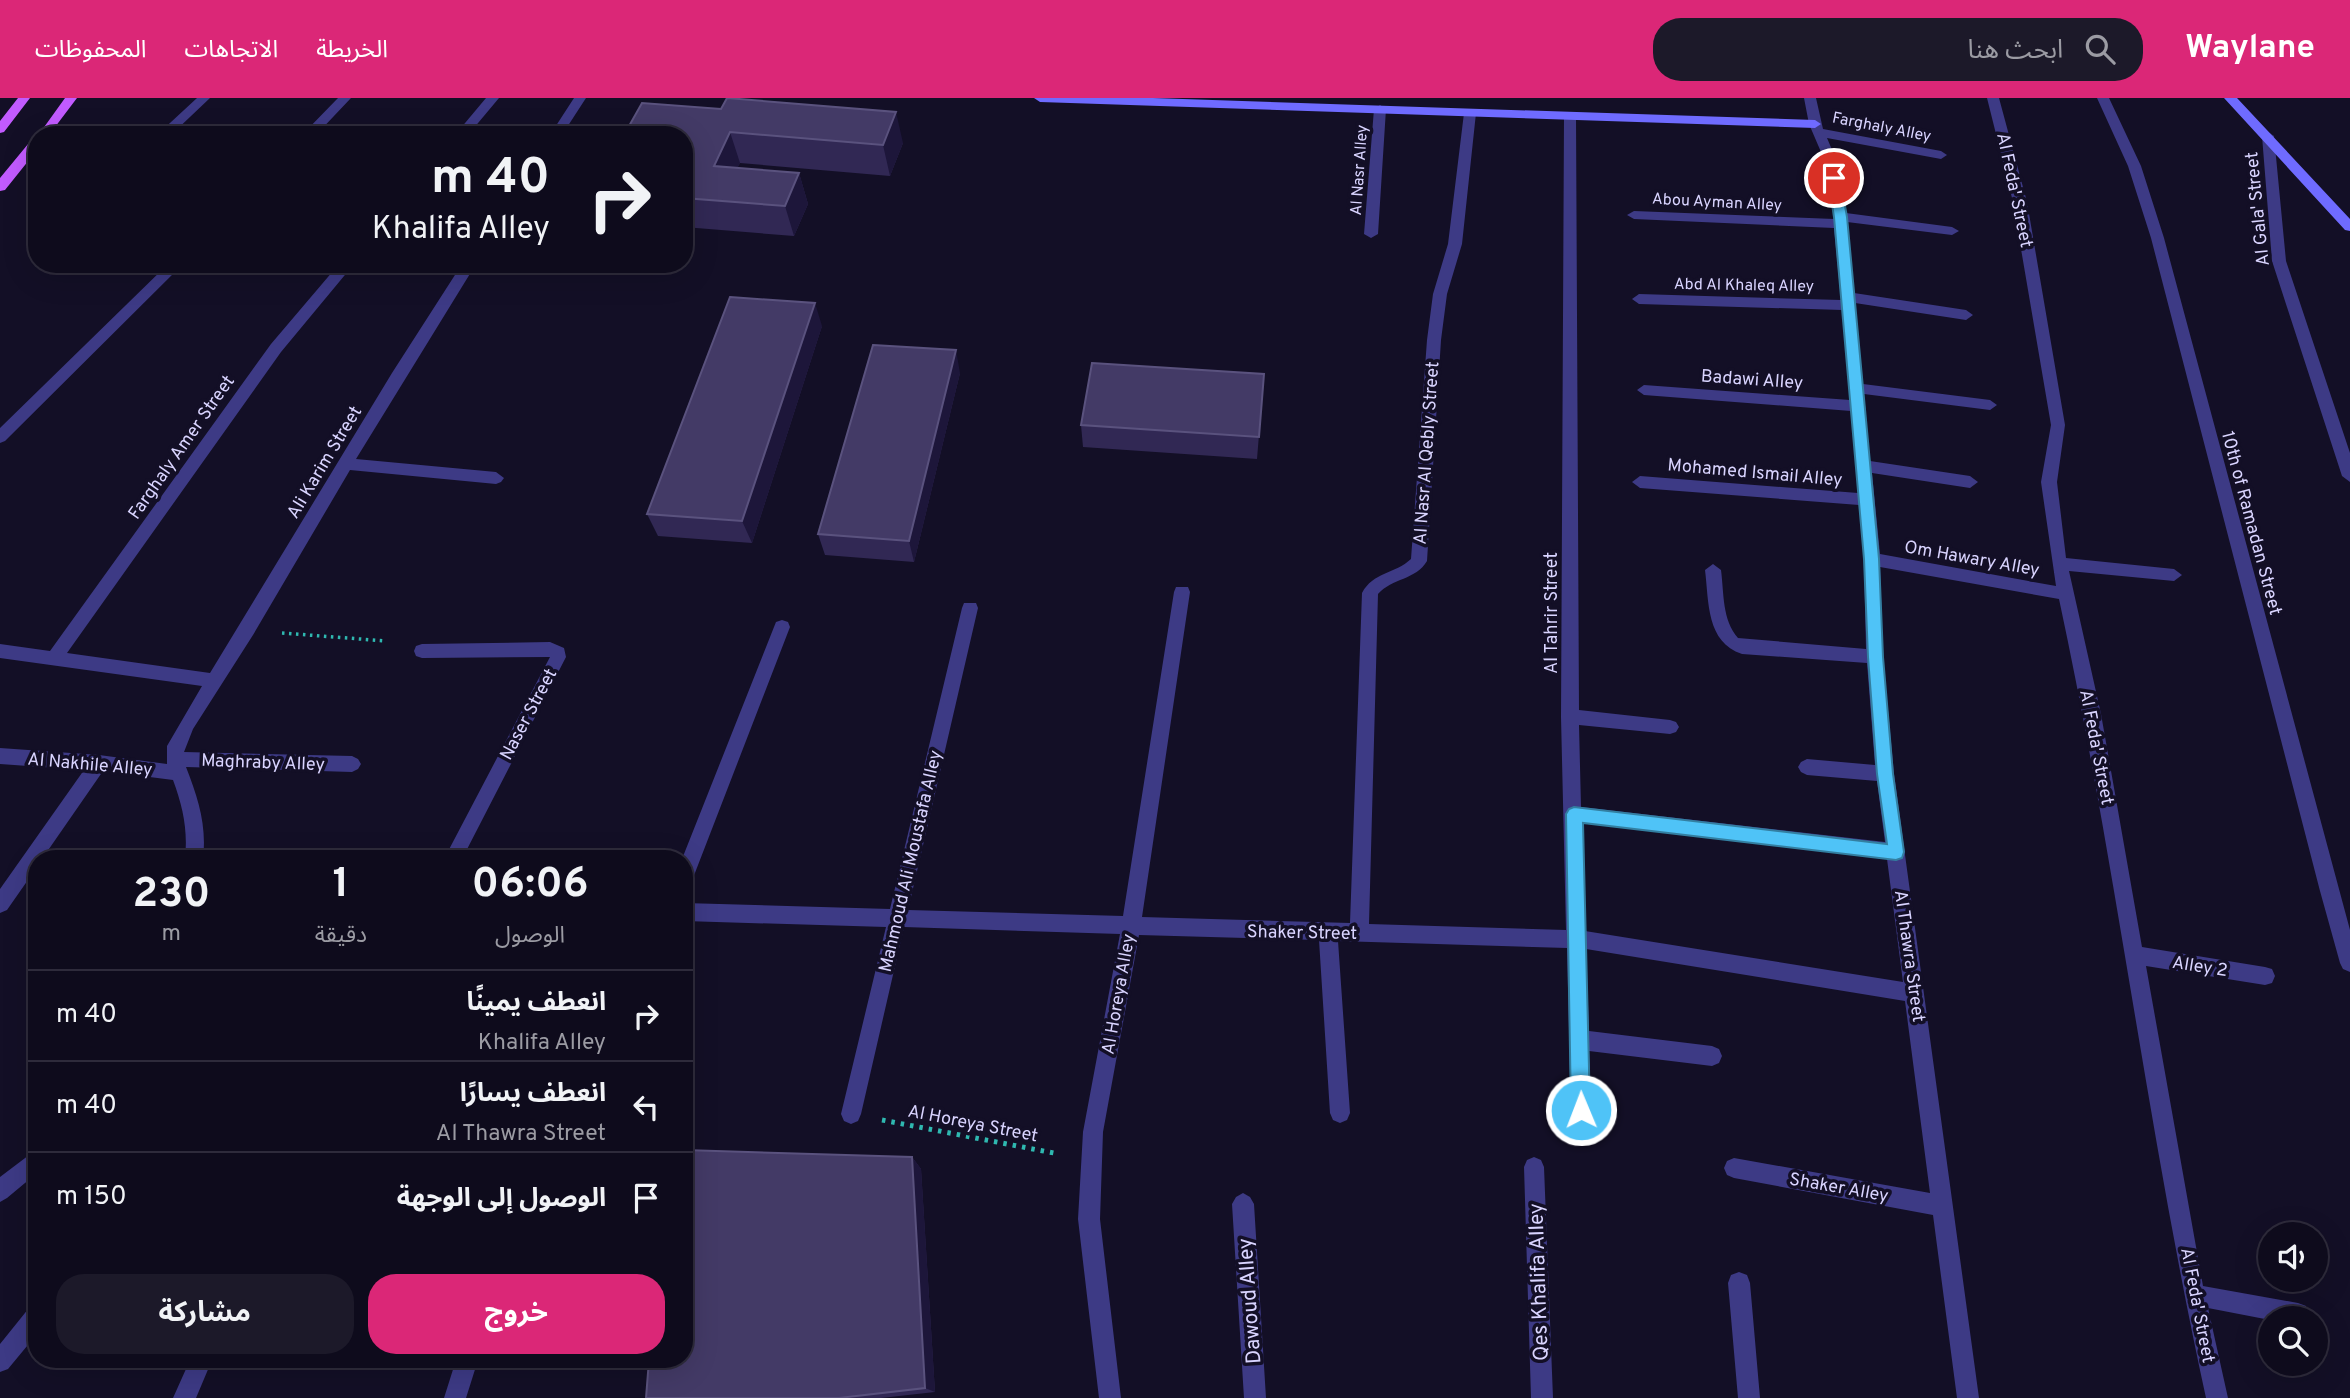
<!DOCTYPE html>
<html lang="ar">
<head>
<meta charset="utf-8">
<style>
  body { margin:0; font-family:Overpass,"Noto Sans Arabic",sans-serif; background:#1c1929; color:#f1f3f6; direction:rtl; height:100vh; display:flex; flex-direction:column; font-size:26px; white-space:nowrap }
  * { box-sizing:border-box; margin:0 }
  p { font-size:23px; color:#9b9ba3 }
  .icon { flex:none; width:38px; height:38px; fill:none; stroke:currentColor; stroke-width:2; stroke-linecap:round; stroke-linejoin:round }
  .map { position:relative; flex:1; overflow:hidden; direction:ltr }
  .side { position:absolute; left:28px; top:752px; width:665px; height:518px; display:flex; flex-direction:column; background:#0e0b1c; border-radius:28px; box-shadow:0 7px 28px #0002,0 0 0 2px #2e2b3b; direction:rtl }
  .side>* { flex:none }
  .guide { position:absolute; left:28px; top:28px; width:665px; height:147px; border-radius:28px; box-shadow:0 7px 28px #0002,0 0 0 2px #2e2b3b; direction:rtl; background:#0e0b1c; color:#f1f3f6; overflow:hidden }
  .buttons { position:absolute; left:2258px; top:1124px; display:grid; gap:14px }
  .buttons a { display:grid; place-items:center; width:70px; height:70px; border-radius:50%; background:#0e0b1c; box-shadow:0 7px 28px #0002,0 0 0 2px #2e2b3b; font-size:35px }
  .pin { position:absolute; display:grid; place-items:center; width:60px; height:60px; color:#fff; margin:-30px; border:4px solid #fff; border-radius:50%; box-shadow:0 2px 7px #0007 }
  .me { position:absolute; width:77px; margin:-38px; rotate:359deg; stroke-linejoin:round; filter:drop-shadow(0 0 5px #0008) }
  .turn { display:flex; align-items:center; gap:24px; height:147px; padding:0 28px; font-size:32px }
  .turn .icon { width:91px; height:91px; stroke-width:2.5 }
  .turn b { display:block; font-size:49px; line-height:60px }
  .eta { display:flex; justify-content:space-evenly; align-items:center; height:119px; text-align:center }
  .eta b { font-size:42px; font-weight:700; line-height:49px }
  .button { display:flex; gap:14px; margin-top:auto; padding:14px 28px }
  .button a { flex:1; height:80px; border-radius:28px; background:#db2777; color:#fff; font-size:28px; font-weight:700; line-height:80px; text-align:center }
  .button a+a { background:#1c1929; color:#f1f3f6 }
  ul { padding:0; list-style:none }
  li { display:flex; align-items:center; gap:21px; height:91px; padding:0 28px; border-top:2px solid #2e2b3b }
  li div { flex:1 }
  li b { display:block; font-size:26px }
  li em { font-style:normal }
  header { display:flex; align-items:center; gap:42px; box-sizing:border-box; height:98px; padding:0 35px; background:#db2777; color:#fff }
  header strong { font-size:33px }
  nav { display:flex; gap:38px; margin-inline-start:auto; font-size:24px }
  .search { width:490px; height:63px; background:#1c1929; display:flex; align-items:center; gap:18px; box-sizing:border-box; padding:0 24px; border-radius:28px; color:#9b9ba3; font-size:26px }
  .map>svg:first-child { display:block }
</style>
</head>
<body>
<header>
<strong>Waylane</strong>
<div class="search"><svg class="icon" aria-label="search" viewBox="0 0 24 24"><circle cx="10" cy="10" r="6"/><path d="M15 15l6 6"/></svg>ابحث هنا</div>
<nav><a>الخريطة</a><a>الاتجاهات</a><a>المحفوظات</a></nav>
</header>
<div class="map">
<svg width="2350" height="1300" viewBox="0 0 2350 1300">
  <rect width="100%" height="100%" fill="#130f26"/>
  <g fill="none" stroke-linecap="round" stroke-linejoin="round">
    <path stroke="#2fb8b0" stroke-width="3.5" stroke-dasharray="2.5 4.5" stroke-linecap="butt" d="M 282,535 L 386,543"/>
    <path stroke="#2fb8b0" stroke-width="5" stroke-dasharray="3.5 6" stroke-linecap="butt" d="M 882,1022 L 1059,1056"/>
    <path fill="#3d3a85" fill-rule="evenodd" d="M 197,0 L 210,0 L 171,37 L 157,37 Z
      M 338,0 L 351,0 L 316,37 L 302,37 Z
      M 486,0 L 499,0 L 468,37 L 455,37 Z
      M 574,0 L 586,0 L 562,37 L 550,37 Z
      M 1804,0 L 1816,0 L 1823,31 L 1941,53 L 1947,57 L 1941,61 L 1827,40 L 1836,61 L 1846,115 L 1952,129 L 1959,133 L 1952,137 L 1847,124 L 1854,195 L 1966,212 L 1973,217 L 1966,222 L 1855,205 L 1863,286 L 1990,302 L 1997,307 L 1990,312 L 1864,296 L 1870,363 L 1970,378 L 1978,384 L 1970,390 L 1872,375 L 1880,456 L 2056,488 L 2041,384 L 2051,327 L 2013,104 L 1987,0 L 1999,0 L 2027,104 L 2065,327 L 2057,384 L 2066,460 L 2174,471 L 2182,477 L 2174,483 L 2069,473 L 2101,616 L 2142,849 L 2265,869 L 2272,871 L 2275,878 L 2272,885 L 2265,887 L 2146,868 L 2203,1188 L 2298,1205 L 2306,1208 L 2307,1220 L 2270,1222 L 2208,1210 L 2228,1300 L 2206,1300 C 2148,1035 2116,766 2059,501 L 1880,469 L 1883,559 L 1894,676 L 1979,1300 L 1957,1300 L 1933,1117 L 1734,1080 L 1727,1077 L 1724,1070 L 1727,1063 L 1734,1060 L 1930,1095 L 1905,903 L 1586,851 L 1589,933 L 1712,948 L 1719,951 L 1722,958 L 1719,965 L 1712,968 L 1589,953 L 1591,1012 L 1588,1019 L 1581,1022 L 1574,1019 L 1571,1012 L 1567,850 L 1338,843 L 1350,1015 L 1347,1022 L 1340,1025 L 1333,1022 L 1330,1015 L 1319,842 L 1139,837 L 1103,1034 L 1100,1121 L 1121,1300 L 1099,1300 L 1078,1121 L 1083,1034 L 1120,836 L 904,829 L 861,1016 L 858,1023 L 851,1026 L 844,1023 L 841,1016 L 886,829 L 684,823 L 684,805 L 890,811 L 962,510 L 964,505 L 976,505 L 978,510 L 908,812 L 1123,818 L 1174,494 L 1176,489 L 1188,489 L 1190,494 L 1142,819 L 1350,825 L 1362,495 C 1373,474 1395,476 1411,461 L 1427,242 L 1433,196 L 1448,146 L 1464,15 L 1470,11 L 1476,15 L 1462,146 L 1447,196 L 1441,242 L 1427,463 C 1416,482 1392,480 1378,496 L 1369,826 L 1566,832 L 1561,619 L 1564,18 L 1570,14 L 1576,18 L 1579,612 L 1670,622 L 1676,624 L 1679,629 L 1676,634 L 1670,636 L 1579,627 L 1581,709 L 1885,744 L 1877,683 L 1807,677 L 1801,674 L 1798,669 L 1801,664 L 1807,661 L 1875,667 L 1867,565 L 1742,556 C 1706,544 1709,504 1705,472 L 1713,466 L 1721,472 C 1724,495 1722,522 1738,540 L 1866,551 L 1864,461 L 1859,407 L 1640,390 L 1632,384 L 1640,378 L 1858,395 L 1851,313 L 1644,297 L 1637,292 L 1644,287 L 1850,302 L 1842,212 L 1639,206 L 1632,201 L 1639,196 L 1841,202 L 1834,130 L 1634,121 L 1627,117 L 1634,113 L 1834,121 L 1824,61 L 1809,26 ZM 1582,725 L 1887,761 L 1903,884 L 1585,833 Z
      M 2097,0 L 2109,0 L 2141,68 L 2164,140 L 2350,832 L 2350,874 L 2343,871 L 2340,865 L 2320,793 L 2151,140 L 2128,68 Z
      M 1380,7 L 1386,11 L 1378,136 L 1371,140 L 1364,136 L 1374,11 Z
      M 2268,34 L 2274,38 L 2286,163 L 2350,355 L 2350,384 L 2342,378 L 2272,163 L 2262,38 Z
      M 168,166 L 183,166 L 5,343 L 0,345 L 0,330 Z
      M 339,166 L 354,166 L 281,254 L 67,555 L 210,575 L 392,275 L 462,166 L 476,166 L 356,361 L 496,374 L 504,380 L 501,384 L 496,386 L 350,372 L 253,537 L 193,631 L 184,654 L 352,658 L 358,661 L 361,666 L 358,671 L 352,674 L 186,669 C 198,700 207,727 203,761 L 185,761 C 188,732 183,709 173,682 L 103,673 L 42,761 L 37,761 L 37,769 L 7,812 L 0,815 L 0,791 L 84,672 L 0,666 L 0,650 L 99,657 L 167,666 L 167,648 L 202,588 L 0,560 L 0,546 L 50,553 L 271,246 Z
      M 782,522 L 788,524 L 790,529 L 693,780 L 691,786 L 684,788 L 684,761 L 682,761 L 774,529 L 776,524 Z
      M 550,544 L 564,550 L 566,559 L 462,761 L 444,761 L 550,559 L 422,560 L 416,558 L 414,553 L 416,548 L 422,546 Z
      M 37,1051 L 37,1075 L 7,1100 L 0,1104 L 0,1079 Z
      M 1534,1059 L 1541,1062 L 1544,1069 L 1553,1300 L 1531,1300 L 1524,1069 L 1527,1062 Z
      M 1243,1095 L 1250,1099 L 1254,1106 L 1266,1300 L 1244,1300 L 1232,1106 L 1236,1099 Z
      M 1739,1174 L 1747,1177 L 1750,1185 L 1760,1300 L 1738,1300 L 1728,1185 L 1731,1177 Z
      M 37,1207 L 37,1236 L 8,1271 L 0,1274 L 0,1246 L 29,1210 Z
      M 190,1262 L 212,1262 L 196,1300 L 173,1300 Z
      M 456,1262 L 478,1262 L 466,1300 L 444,1300 Z"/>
    <path fill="#6f6bff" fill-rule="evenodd" d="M 1034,0 L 1153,0 L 1815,22 L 1821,26 L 1815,30 L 1040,4 Z
      M 2224,0 L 2237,0 L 2350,121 L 2350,133 L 2345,132 Z"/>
    <path fill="#c25bff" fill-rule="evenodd" d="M 18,0 L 30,0 L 4,34 L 0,35 L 0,23 Z
      M 65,0 L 77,0 L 49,37 L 37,39 Z
      M 37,39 L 37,52 L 5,92 L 0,93 L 0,80 L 33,40 Z"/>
  </g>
  <path fill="#312854" d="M 642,5 L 903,45 L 890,78 L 740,65 L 737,70 L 799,75 L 808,106 L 794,138 L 684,129 L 684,37 Z
    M 822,228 L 752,445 L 658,438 L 647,416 Z
    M 960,275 L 914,464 L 825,457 L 818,436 Z
    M 1264,276 L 1257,361 L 1083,349 L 1081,327 Z
    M 912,1059 L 921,1071 L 935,1294 L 881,1300 L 646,1300 Z"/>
  <path fill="#1d163a" d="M 896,14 L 903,45 L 890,78 L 883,47 Z
    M 730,34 L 740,65 L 724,98 L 714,68 Z
    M 799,75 L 808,106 L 794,138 L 785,108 Z
    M 815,205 L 822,228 L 752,445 L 742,423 Z
    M 956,252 L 960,275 L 914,464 L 909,443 Z
    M 912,1059 L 921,1071 L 935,1294 L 925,1290 Z"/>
  <path fill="#433a66" stroke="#5a527e" stroke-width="2" d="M 727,0 L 896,14 L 883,47 L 730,34 L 714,68 L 799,75 L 785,108 L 684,100 L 684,37 L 624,37 L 642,5 L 721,11 Z
    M 730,199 L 815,205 L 742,423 L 647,416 Z
    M 873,247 L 956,252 L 909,443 L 818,436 Z
    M 1092,265 L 1264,276 L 1259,339 L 1081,327 Z
    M 684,1052 L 912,1059 L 925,1290 L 839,1300 L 646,1300 L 649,1262 L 684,1262 Z"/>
  <path fill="#4fc3f7" stroke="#337fa1" stroke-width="2" d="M 1834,76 L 1840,80 L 1847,119 L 1879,461 L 1883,559 L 1893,676 L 1904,754 L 1902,760 L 1896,762 L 1583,725 L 1590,1012 L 1587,1019 L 1581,1021 L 1574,1019 L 1571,1012 L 1566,716 L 1569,711 L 1574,709 L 1887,746 L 1877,676 L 1868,559 L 1864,461 L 1834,119 L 1828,80 Z"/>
  <g text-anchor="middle" stroke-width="7" stroke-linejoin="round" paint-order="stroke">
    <g font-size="16" fill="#d9d4ff" stroke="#130f26">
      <text transform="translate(1882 28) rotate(11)" y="6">Farghaly Alley</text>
      <text transform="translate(1358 72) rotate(-86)" y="6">Al Nasr Alley</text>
      <text transform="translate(1717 103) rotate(3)" y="6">Abou Ayman Alley</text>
      <text transform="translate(1744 186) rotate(1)" y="6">Abd Al Khaleq Alley</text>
    </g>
    <g font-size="18" fill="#d9d4ff" stroke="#130f26">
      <text transform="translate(2015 92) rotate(78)" y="6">Al Feda' Street</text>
      <text transform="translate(2257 111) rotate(-96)" y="6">Al Gala' Street</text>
      <text transform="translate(1752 281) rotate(4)" y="6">Badawi Alley</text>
      <text transform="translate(181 349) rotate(-55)" y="6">Farghaly Amer Street</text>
      <text transform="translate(1426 355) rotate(-86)" y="6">Al Nasr Al Qebly Street</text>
      <text transform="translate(324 364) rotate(-59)" y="6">Ali Karim Street</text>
      <text transform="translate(1755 374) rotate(5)" y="6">Mohamed Ismail Alley</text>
      <text transform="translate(2252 425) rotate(75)" y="6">10th of Ramadan Street</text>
      <text transform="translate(1972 460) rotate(10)" y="6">Om Hawary Alley</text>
      <text transform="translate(1551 515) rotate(-90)" y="6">Al Tahrir Street</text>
      <text transform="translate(528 616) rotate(-62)" y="6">Naser Street</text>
      <text transform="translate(2097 649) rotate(79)" y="6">Al Feda' Street</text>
      <text transform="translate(263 664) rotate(2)" y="6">Maghraby Alley</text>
      <text transform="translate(90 666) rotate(5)" y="6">Al Nakhile Alley</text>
      <text transform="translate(910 763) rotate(-77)" y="6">Mahmoud Ali Moustafa Alley</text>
      <text transform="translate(1302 834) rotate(1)" y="6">Shaker Street</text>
      <text transform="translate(1910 858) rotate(82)" y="6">Al Thawra Street</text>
      <text transform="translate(2200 868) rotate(9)" y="6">Alley 2</text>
      <text transform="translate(1118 896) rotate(-80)" y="6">Al Horeya Alley</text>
      <text transform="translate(973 1025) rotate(11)" y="6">Al Horeya Street</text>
      <text transform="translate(1839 1089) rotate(10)" y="6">Shaker Alley</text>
      <text transform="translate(2198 1207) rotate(79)" y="6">Al Feda' Street</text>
    </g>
    <g font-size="21" fill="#d9d4ff" stroke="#130f26">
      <text transform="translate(1538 1184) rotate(-92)" y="7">Qes Khalifa Alley</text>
      <text transform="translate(1249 1203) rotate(-94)" y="7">Dawoud Alley</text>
    </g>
  </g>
</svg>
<div class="buttons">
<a><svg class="icon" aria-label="sound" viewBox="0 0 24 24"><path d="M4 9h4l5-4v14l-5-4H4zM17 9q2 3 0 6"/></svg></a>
<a><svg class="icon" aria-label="search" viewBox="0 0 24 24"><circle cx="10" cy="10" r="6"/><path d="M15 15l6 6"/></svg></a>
</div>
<div class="pin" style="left:1834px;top:80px;background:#d93025"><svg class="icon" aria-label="arrive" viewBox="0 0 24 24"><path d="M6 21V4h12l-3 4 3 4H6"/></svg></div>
<svg class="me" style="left:1581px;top:1012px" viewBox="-20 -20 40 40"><circle r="17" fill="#4fc3f7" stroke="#fff" stroke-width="3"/><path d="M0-11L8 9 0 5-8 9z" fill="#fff"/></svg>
<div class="guide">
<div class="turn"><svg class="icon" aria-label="right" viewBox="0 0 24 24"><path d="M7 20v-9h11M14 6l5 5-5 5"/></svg><div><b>40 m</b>Khalifa Alley</div></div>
</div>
<section class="side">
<div class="eta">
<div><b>06:06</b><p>الوصول</p></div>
<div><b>1</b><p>دقيقة</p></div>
<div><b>230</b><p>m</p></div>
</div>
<ul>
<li><svg class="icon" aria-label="right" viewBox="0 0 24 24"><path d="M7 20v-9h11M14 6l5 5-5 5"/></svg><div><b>انعطف يمينًا</b><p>Khalifa Alley</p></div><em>40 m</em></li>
<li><svg class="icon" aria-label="left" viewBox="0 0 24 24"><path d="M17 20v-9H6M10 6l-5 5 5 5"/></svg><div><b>انعطف يسارًا</b><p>Al Thawra Street</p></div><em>40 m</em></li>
<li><svg class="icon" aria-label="arrive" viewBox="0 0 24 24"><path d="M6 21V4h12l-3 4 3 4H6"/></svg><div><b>الوصول إلى الوجهة</b></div><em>150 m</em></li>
</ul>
<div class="button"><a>خروج</a><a>مشاركة</a></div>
</section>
</div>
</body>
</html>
